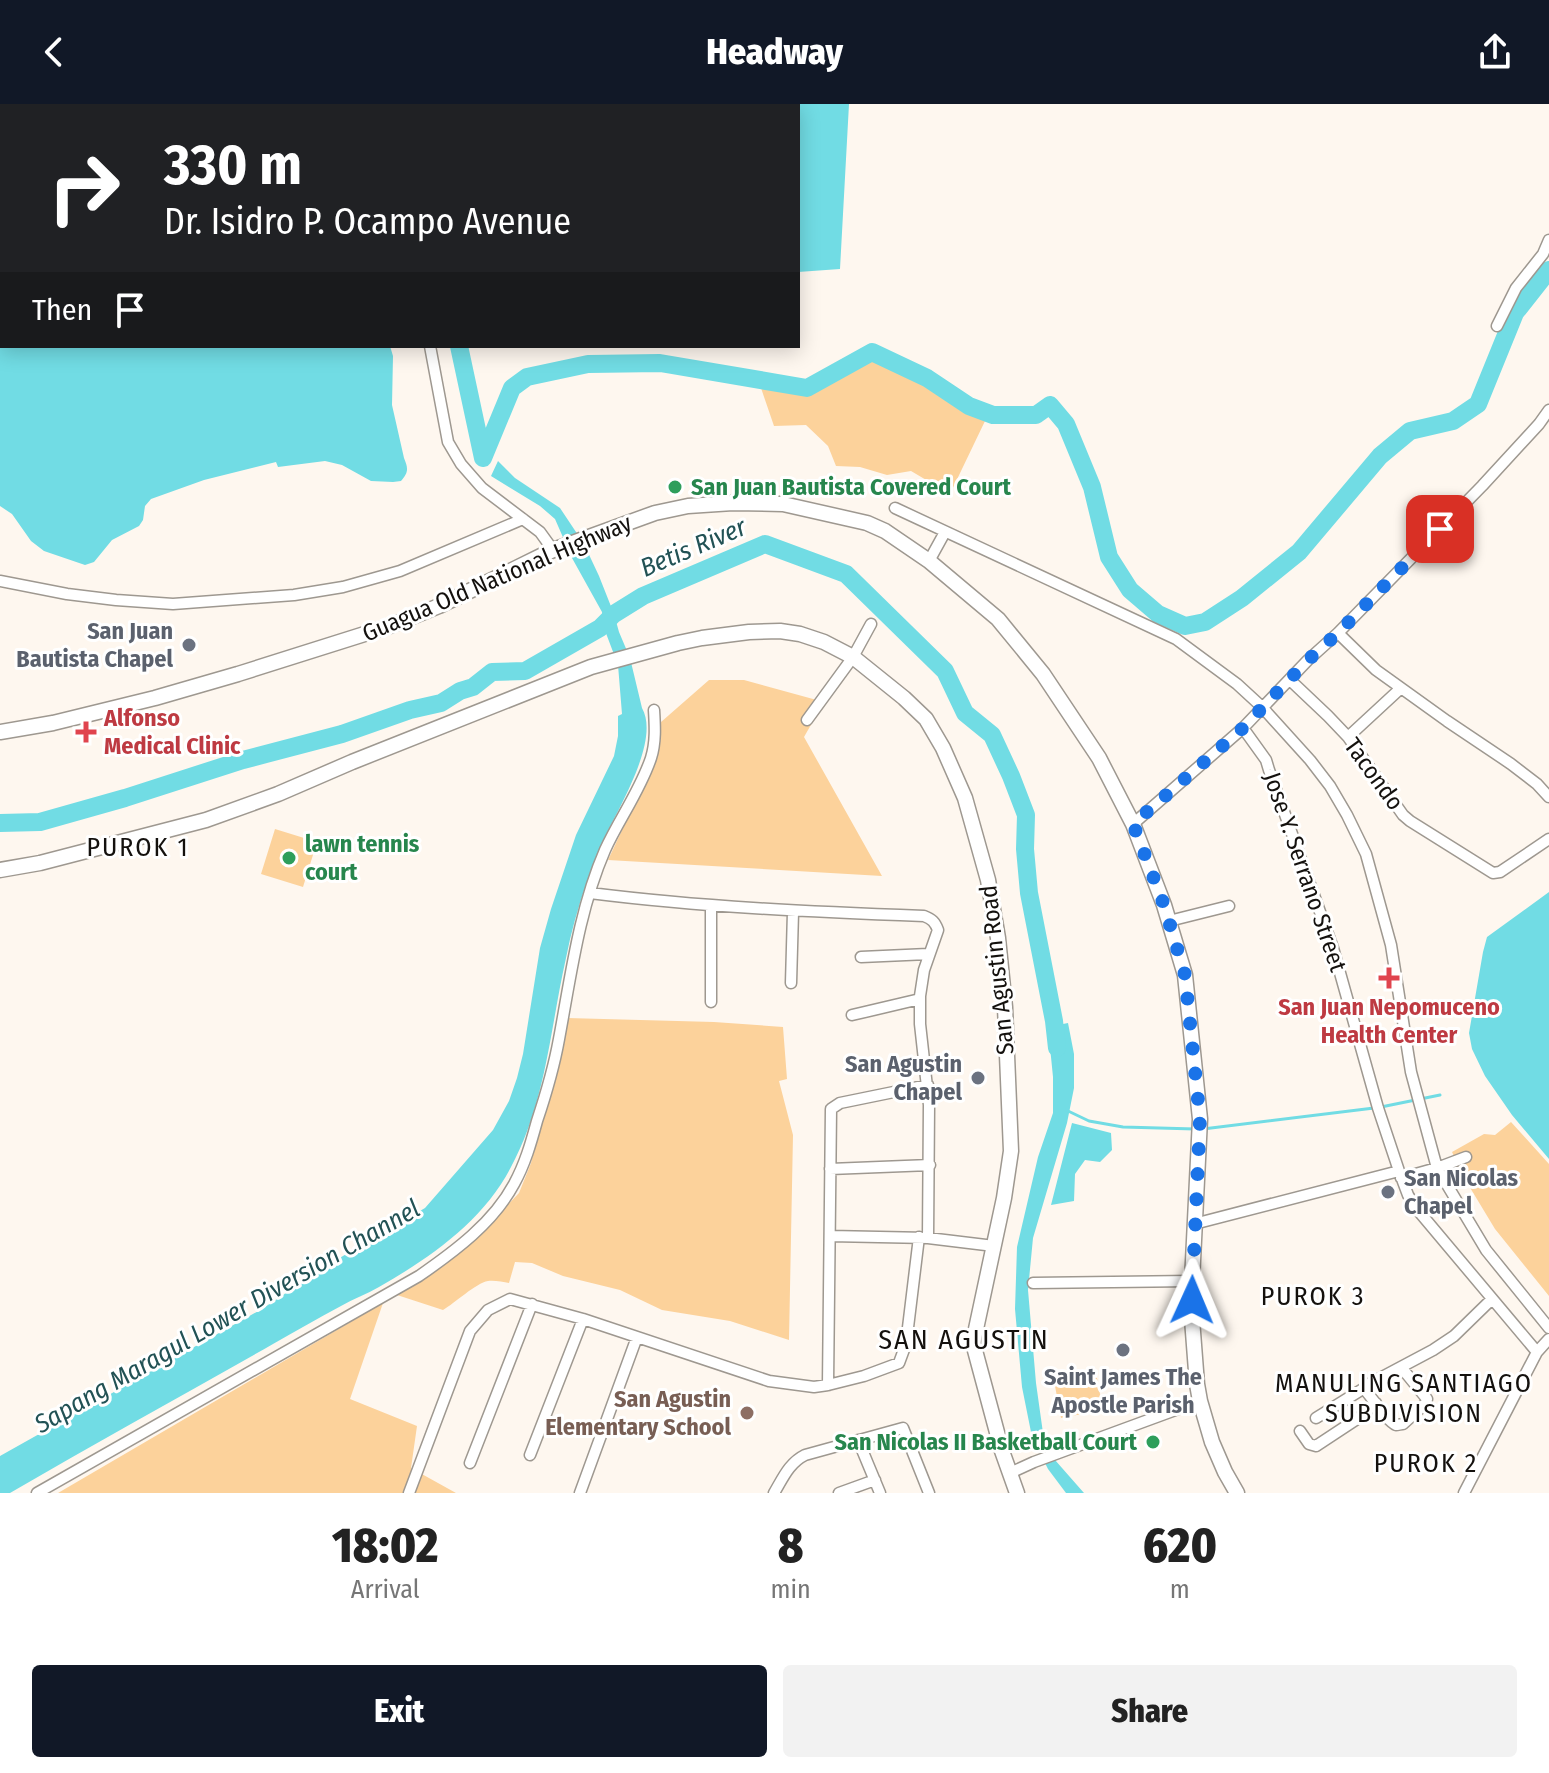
<!DOCTYPE html>
<html lang="en">
<head>
<meta charset="utf-8">
<style>
  body { margin:0; font-family:"Fira Sans Condensed",sans-serif; background:#f2f2f2; color:#222; height:100vh; display:flex; flex-direction:column; font-size:30px; white-space:nowrap }
  * { box-sizing:border-box; margin:0 }
  p { font-size:26px; color:#767676 }
  .icon { flex:none; width:44px; height:44px; fill:none; stroke:currentColor; stroke-width:2; stroke-linecap:round; stroke-linejoin:round }
  .map { position:relative; height:1389px; overflow:hidden }
  .sheet { display:flex; flex-direction:column; background:#fff; flex:1 }
  .sheet>* { flex:none }
  .guide { position:absolute; left:0px; top:0px; width:800px; height:244px; box-shadow:0 4px 20px #0003; background:#202124; color:#fff; overflow:hidden }
  .pin { position:absolute; display:grid; place-items:center; width:68px; height:68px; color:#fff; margin:-34px; border-radius:16px; box-shadow:0 4px 12px #0006 }
  .me { position:absolute; width:88px; margin:-44px; rotate:1deg; stroke-linejoin:round; filter:drop-shadow(0 0 6px #0008) }
  .turn { display:flex; align-items:center; gap:28px; height:168px; padding:0 32px; font-size:36px }
  .turn .icon { width:104px; height:104px; stroke-width:2.5 }
  .turn b { display:block; font-size:56px; line-height:68px }
  .then { display:flex; align-items:center; height:76px; padding:0 32px; background:#0003; gap:16px; font-size:30px }
  .eta { display:flex; justify-content:space-evenly; align-items:center; height:136px; text-align:center }
  .eta b { font-size:48px; font-weight:800; line-height:56px }
  .primary-button { display:flex; gap:16px; margin-top:auto; padding:16px 32px }
  .primary-button a { flex:1; height:92px; border-radius:8px; background:#111827; color:#fff; font-size:32px; font-weight:800; line-height:92px; text-align:center }
  .primary-button a+a { background:#f2f2f2; color:#222 }
  header { display:flex; justify-content:space-between; align-items:center; height:104px; padding:0 32px; background:#111827; color:#fff; font-size:36px; font-weight:800 }
  .map>svg:first-child { display:block }
</style>
</head>
<body>
<header><svg class="icon" aria-label="back" viewBox="0 0 24 24"><path d="M15 5l-7 7 7 7"/></svg>Headway<svg class="icon" aria-label="share" viewBox="0 0 24 24"><path d="M12 15V3M7 8l5-5 5 5M5 13v7h14v-7"/></svg></header>
<div class="map">
<svg width="1549" height="1389" viewBox="0 0 1549 1389">
  <rect width="100%" height="100%" fill="#fef7ef"/>
  <path fill="#fcd29b" d="M 873,253 L 924,277 L 985,317 L 950,390 L 911,367 L 887,371 L 860,363 L 836,362 L 828,342 L 806,321 L 774,322 L 761,284 L 807,286 Z
    M 709,576 L 744,576 L 824,598 L 804,633 L 882,772 L 608,756 L 656,654 L 661,618 Z
    M 275,725 L 317,738 L 303,783 L 261,770 Z
    M 567,914 L 714,918 L 783,923 L 787,975 L 779,977 L 793,1031 L 789,1236 L 730,1217 L 662,1206 L 620,1186 L 563,1172 L 532,1159 L 515,1158 L 509,1179 C 503,1178 494,1176 488,1177 C 476,1179 455,1199 443,1206 L 397,1191 L 464,1146 L 519,1089 L 531,1059 Z
    M 1511,1018 L 1549,1060 L 1549,1192 L 1495,1125 L 1463,1072 L 1452,1048 L 1484,1030 L 1495,1031 Z
    M 383,1199 L 350,1295 L 417,1322 L 411,1364 L 456,1389 L 58,1389 Z
    M 1097,1274 L 1103,1306 L 1061,1314 L 1055,1282 Z"/>
  <path fill="#71dce4" d="M 0,0 L 366,0 L 366,2 L 2,2 L 2,242 L 390,242 L 393,252 L 392,301 L 404,354 C 408,364 409,368 401,377 L 393,378 L 371,377 L 342,361 L 325,357 L 278,363 L 276,358 L 204,376 L 151,395 L 145,402 L 143,416 L 139,422 L 112,436 L 94,458 L 85,461 L 44,447 L 31,437 L 12,410 L 0,402 Z
    M 469,0 L 849,0 L 840,165 L 798,168 L 798,2 L 469,2 Z
    M 498,357 L 515,374 L 560,404 L 584,440 L 599,472 L 614,510 L 619,528 L 630,554 L 642,604 C 661,637 616,708 602,739 C 596,752 591,765 587,778 C 578,803 571,828 566,854 C 550,925 546,998 511,1063 C 484,1116 430,1154 379,1183 C 367,1190 353,1195 341,1202 C 318,1214 296,1227 273,1240 C 185,1290 97,1338 10,1389 L 0,1389 L 0,1352 L 262,1205 L 331,1159 L 425,1104 L 493,1026 L 509,997 L 517,974 L 523,950 L 540,844 L 551,805 L 576,731 L 614,652 L 618,632 L 618,612 L 622,610 L 618,561 L 604,524 L 602,508 L 572,454 L 555,415 L 540,402 L 491,372 Z
    M 1549,788 L 1549,1055 L 1512,1011 L 1485,972 L 1472,945 L 1469,929 L 1483,848 L 1487,833 Z
    M 1068,919 L 1074,950 L 1074,984 L 1067,1019 L 1033,1134 L 1028,1186 L 1036,1279 L 1043,1329 L 1055,1356 L 1084,1389 L 1066,1389 L 1048,1365 L 1032,1333 L 1022,1283 L 1015,1205 L 1017,1143 L 1038,1053 L 1053,1009 L 1053,973 L 1048,923 Z
    M 1072,1019 L 1111,1029 L 1112,1046 L 1100,1058 L 1085,1056 L 1075,1070 L 1074,1097 L 1051,1101 Z"/>
  <g fill="none" stroke-linecap="round" stroke-linejoin="round">
    <path stroke="#71dce4" stroke-width="3" d="M 1381,1003 L 1440,991
      M 1066,1006 L 1089,1017 L 1123,1023 L 1195,1025
      M 1203,1025 L 1374,1004"/>
    <path stroke="#71dce4" stroke-width="18" d="M 433,0 L 433,2
      M 459,242 L 483,354
      M 483,354 L 512,284 L 527,273 L 588,260 L 660,259 L 807,284 L 872,248 L 927,274 L 969,302 L 993,311 L 1036,311 L 1050,301 L 1066,320 L 1092,383 L 1109,453 L 1130,486 L 1158,510 L 1185,522 L 1205,518 L 1242,494 L 1299,448 L 1380,352 L 1410,327 L 1453,317 L 1478,300 L 1515,209 L 1549,166
      M 0,719 L 40,718 L 125,694 L 243,656 L 342,630 L 410,606 L 441,599 L 460,587 L 473,583 L 492,568 L 525,567 L 600,524 L 614,510 L 643,492 L 765,440 L 846,470 L 945,567 L 965,609 L 992,631 L 1011,672 L 1026,711 L 1025,745 L 1029,789 L 1054,917 L 1057,944"/>
    <defs>
      <path id="street" d="M 407,2 L 407,0
        M 1497,222 L 1516,184 L 1543,150 L 1549,136
        M 430,242 L 448,338 L 461,360 L 482,384 L 540,428 L 553,446
        M 895,404 L 1176,535 L 1237,580 L 1262,603 L 1310,656 L 1330,682 L 1347,711 L 1366,750 L 1391,841 L 1411,968 L 1437,1064 L 1486,1146 L 1549,1224
        M 929,457 L 945,428
        M 0,477 L 67,490 L 116,496 L 173,500 L 294,491 L 343,483 L 400,467 L 523,415
        M 1338,529 L 1376,566 L 1447,617 L 1511,660 L 1537,680 L 1549,693
        M 1290,576 L 1328,612 L 1348,633 L 1403,711 L 1410,717 L 1493,769 L 1500,768 L 1549,735
        M 807,616 L 853,553 L 871,520
        M 1243,624 L 1266,656 L 1269,666 L 1333,844 L 1378,1004 L 1399,1067 L 1408,1091 L 1416,1104 L 1537,1248
        M 1348,633 L 1401,584
        M 1133,720 L 1243,624 L 1308,556 L 1338,529 L 1482,382 L 1539,320 L 1549,306
        M 590,789 C 701,803 812,808 924,812 C 932,815 935,818 938,826 L 924,866 L 920,892 L 920,920 L 929,1001 L 928,1134
        M 1169,817 L 1229,802
        M 861,853 L 928,850
        M 791,879 L 793,808
        M 711,898 L 711,802
        M 852,911 L 920,895
        M 830,1065 L 930,1061
        M 1401,1074 L 1437,1064 L 1466,1053
        M 1194,1120 L 1399,1067
        M 830,1132 L 928,1134 L 994,1142
        M 1033,1179 L 1192,1177
        M 828,1281 L 831,1005 L 840,999 L 928,981
        M 1366,1283 L 1366,1287 C 1372,1294 1388,1318 1396,1321 C 1398,1321 1401,1320 1403,1320 L 1426,1299 L 1427,1295 L 1401,1263
        M 1316,1314 L 1366,1283 L 1369,1280 L 1433,1246 L 1454,1232 L 1492,1195
        M 1300,1327 L 1309,1340 L 1316,1342 L 1360,1313 L 1376,1299
        M 858,1336 L 880,1389
        M 530,1351 L 583,1215
        M 470,1359 L 532,1200
        M 1010,1369 L 1034,1358 L 1200,1297
        M 37,1389 L 419,1172 C 455,1147 493,1119 514,1080 C 525,1060 531,1039 537,1017 C 546,990 554,963 559,935 C 571,871 579,806 605,746 C 619,715 640,687 651,654 C 656,638 655,622 654,606
        M 409,1389 L 470,1227 L 488,1206 L 510,1195 L 583,1215 L 769,1277 L 814,1283 L 828,1281 L 864,1272 L 899,1259 L 906,1240 L 919,1133
        M 580,1389 L 637,1233
        M 774,1389 C 783,1374 789,1359 805,1351 L 903,1324 L 929,1389
        M 839,1389 L 875,1376
        M 1464,1389 L 1537,1248 L 1549,1235"/>
      <path id="secondary" d="M 0,628 L 53,619 L 155,594 L 238,570 L 390,522 L 439,502 L 553,446 L 655,409 L 688,402 L 733,399 L 783,400 L 867,419 L 885,427 L 929,457 L 998,515 L 1043,570 L 1099,654 L 1133,720 L 1164,801 L 1185,871 L 1200,1015 L 1192,1177 L 1192,1215 L 1197,1280 L 1200,1297 L 1212,1338 L 1225,1368 L 1237,1389
        M 0,766 L 40,759 L 206,716 L 278,690 L 352,658 L 591,563 L 678,539 L 702,534 L 749,528 L 780,527 L 800,530 L 824,538 L 853,553 L 904,594 L 926,615 L 943,644 L 965,694 L 988,776 L 998,834 L 1005,903 L 1011,1047 L 1004,1094 L 973,1239 L 1002,1347 L 1017,1389"/>
    </defs>
    <use href="#street" stroke="#9e9890" stroke-width="13"/>
    <use href="#secondary" stroke="#9e9890" stroke-width="17"/>
    <use href="#street" stroke="#fff" stroke-width="10"/>
    <use href="#secondary" stroke="#fff" stroke-width="14"/>
  </g>
  <g fill="none" stroke-linecap="round" stroke-linejoin="round">
    <path stroke="#1a73e8" stroke-width="14" stroke-dasharray="0 25.2" d="M 1192,1196 L 1200,1015 L 1185,871 L 1164,801 L 1133,720 L 1243,624 L 1308,556 L 1338,529 L 1440,425"/>
  </g>
  <g fill="#2e9e5b" stroke="#fff" stroke-width="3">
    <circle cx="675" cy="383" r="8"/>
    <circle cx="289" cy="754" r="8"/>
    <circle cx="1153" cy="1338" r="8"/>
  </g>
  <g fill="#6b7280" stroke="#fff" stroke-width="3">
    <circle cx="189" cy="541" r="8"/>
    <circle cx="978" cy="974" r="8"/>
    <circle cx="1388" cy="1088" r="8"/>
    <circle cx="1123" cy="1246" r="8"/>
  </g>
  <g fill="#e0444e" stroke="#fff" stroke-width="3">
    <path d="M82 616h8v8h8v8h-8v8h-8v-8h-8v-8h8z"/>
    <path d="M1385 862h8v8h8v8h-8v8h-8v-8h-8v-8h8z"/>
  </g>
  <circle fill="#8d6e63" stroke="#fff" stroke-width="3" cx="747" cy="1309" r="8"/>
  <g text-anchor="middle" stroke-width="6" stroke-linejoin="round" paint-order="stroke">
    <g font-size="24" font-weight="bold" fill="#27864d" stroke="#fff" text-anchor="start">
      <text x="691" y="391">San Juan Bautista Covered Court</text>
      <text x="305" y="748">lawn tennis<tspan x="305" dy="28">court</tspan></text>
      <text x="1137" y="1346" text-anchor="end">San Nicolas II Basketball Court</text>
    </g>
    <g font-size="24" fill="#14110e" stroke="#fff">
      <text transform="translate(497 474) rotate(-23)" y="8">Guagua Old National Highway</text>
      <text transform="translate(1374 670) rotate(54)" y="8">Tacondo</text>
      <text transform="translate(1305 768) rotate(71)" y="8">Jose Y. Serrano Street</text>
      <text transform="translate(997 866) rotate(-96)" y="8">San Agustin Road</text>
    </g>
    <g font-size="24" font-weight="bold" fill="#5b616d" stroke="#fff" text-anchor="end">
      <text x="173" y="535">San Juan<tspan x="173" dy="28">Bautista Chapel</tspan></text>
      <text x="962" y="968">San Agustin<tspan x="962" dy="28">Chapel</tspan></text>
      <text x="1404" y="1082" text-anchor="start">San Nicolas<tspan x="1404" dy="28">Chapel</tspan></text>
      <text x="1123" y="1281" text-anchor="middle">Saint James The<tspan x="1123" dy="28">Apostle Parish</tspan></text>
    </g>
    <g font-size="24" font-weight="bold" fill="#be3a42" stroke="#fff" text-anchor="start">
      <text x="104" y="622">Alfonso<tspan x="104" dy="28">Medical Clinic</tspan></text>
      <text x="1389" y="911" text-anchor="middle">San Juan Nepomuceno<tspan x="1389" dy="28">Health Center</tspan></text>
    </g>
    <g font-size="24" font-weight="bold" fill="#785e54" stroke="#fff" text-anchor="end">
      <text x="731" y="1303">San Agustin<tspan x="731" dy="28">Elementary School</tspan></text>
    </g>
    <g font-size="26" font-style="italic" fill="#225255" stroke="#fff">
      <text transform="translate(693 443) rotate(-23)" y="9">Betis River</text>
      <text transform="translate(227 1212) rotate(-30)" y="9">Sapang Maragul Lower Diversion Channel</text>
    </g>
    <g font-size="26" letter-spacing="2" fill="#14110e" stroke="#fff">
      <text x="138" y="752">PUROK 1</text>
      <text x="1313" y="1201">PUROK 3</text>
      <text x="1404" y="1288">MANULING SANTIAGO<tspan x="1404" dy="30">SUBDIVISION</tspan></text>
      <text x="1426" y="1368">PUROK 2</text>
    </g>
    <g font-size="28" letter-spacing="2" fill="#14110e" stroke="#fff">
      <text x="964" y="1245">SAN AGUSTIN</text>
    </g>
  </g>
</svg>
<div class="pin" style="left:1440px;top:425px;background:#d93025"><svg class="icon" aria-label="arrive" viewBox="0 0 24 24"><path d="M6 21V4h12l-3 4 3 4H6"/></svg></div>
<svg class="me" style="left:1192px;top:1196px" viewBox="-20 -20 40 40"><path d="M0-17L14 15 0 8-14 15z" fill="#1a73e8" stroke="#fff" stroke-width="4"/></svg>
<div class="guide">
<div class="turn"><svg class="icon" aria-label="right" viewBox="0 0 24 24"><path d="M7 20v-9h11M14 6l5 5-5 5"/></svg><div><b>330 m</b>Dr. Isidro P. Ocampo Avenue</div></div>
<div class="then">Then<svg class="icon" aria-label="arrive" viewBox="0 0 24 24"><path d="M6 21V4h12l-3 4 3 4H6"/></svg></div>
</div>
</div>
<section class="sheet">
<div class="eta">
<div><b>18:02</b><p>Arrival</p></div>
<div><b>8</b><p>min</p></div>
<div><b>620</b><p>m</p></div>
</div>
<div class="primary-button"><a>Exit</a><a>Share</a></div>
</section>
</body>
</html>
